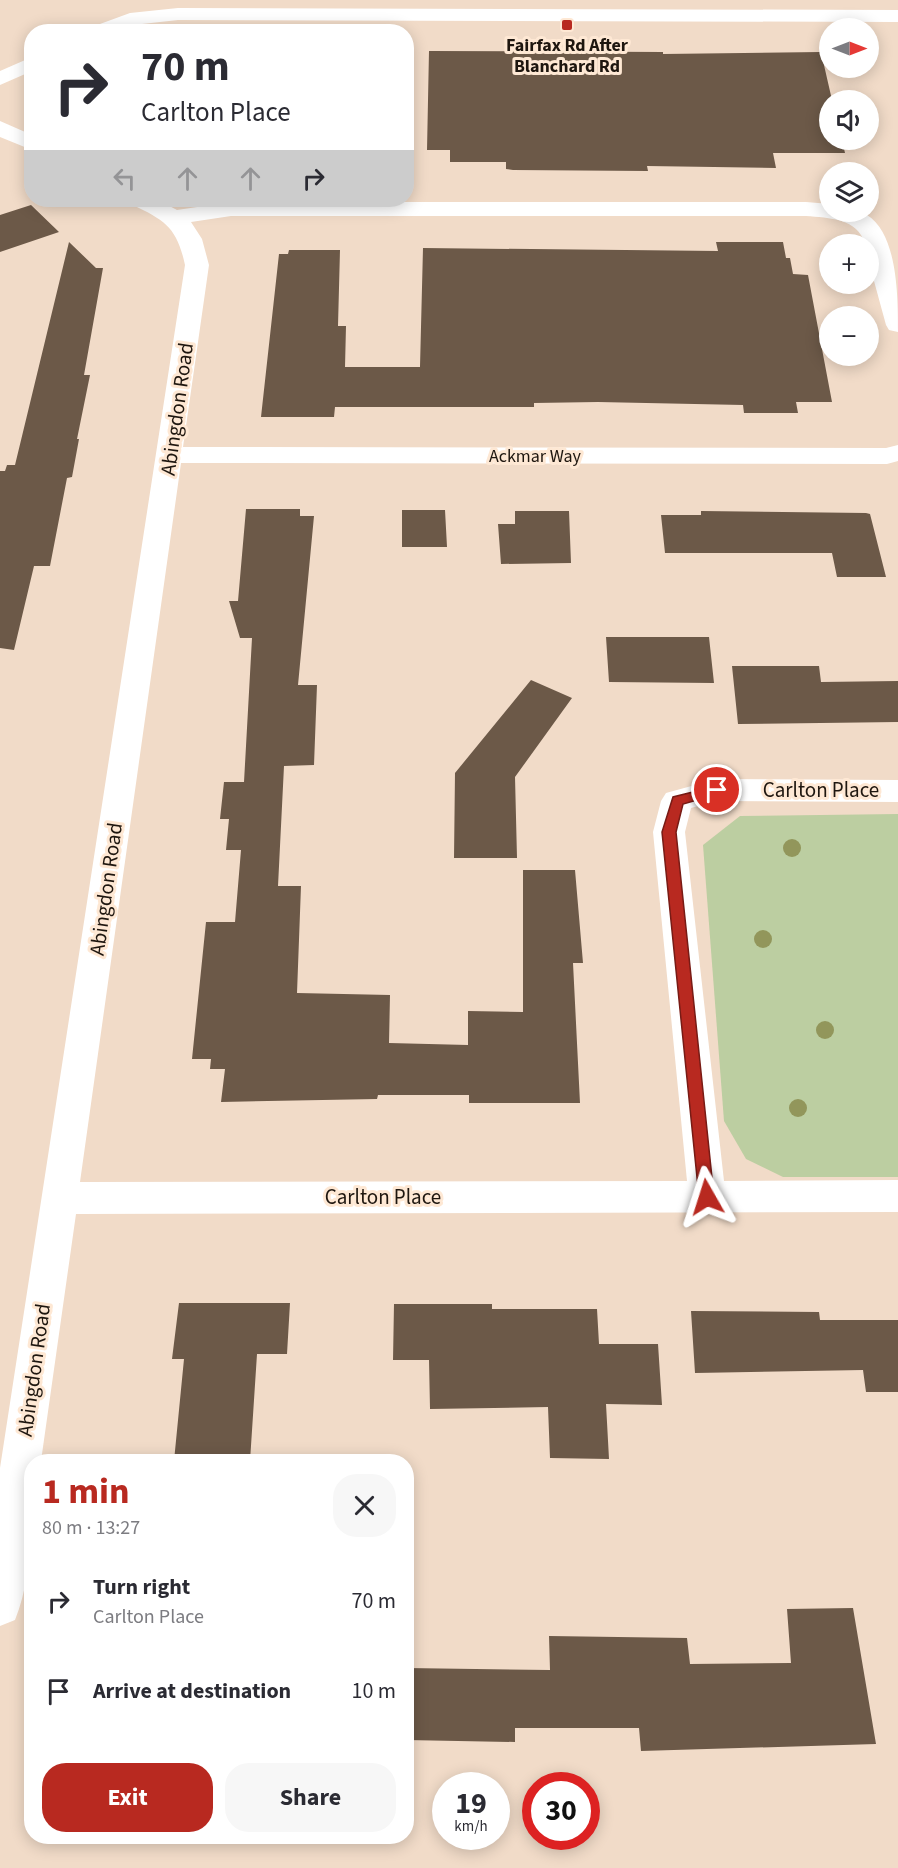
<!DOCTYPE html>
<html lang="en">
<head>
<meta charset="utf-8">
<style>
  body { margin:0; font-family:"Source Sans 3",sans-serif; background:#f7f7f7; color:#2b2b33; height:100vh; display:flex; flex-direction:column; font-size:22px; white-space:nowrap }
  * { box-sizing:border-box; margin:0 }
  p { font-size:20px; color:#7c7c81 }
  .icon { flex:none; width:33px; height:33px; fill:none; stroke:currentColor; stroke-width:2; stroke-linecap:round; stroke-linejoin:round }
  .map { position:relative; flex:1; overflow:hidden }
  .drawer { position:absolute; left:24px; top:1454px; width:390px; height:390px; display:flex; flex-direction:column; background:#fff; border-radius:24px; box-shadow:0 3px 15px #0003 }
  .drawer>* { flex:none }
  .top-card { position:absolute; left:24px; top:24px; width:390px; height:183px; border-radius:24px; box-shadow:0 3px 15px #0003; background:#fff; color:#2b2b33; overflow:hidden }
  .needle { width:39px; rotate:90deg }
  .tools { position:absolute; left:819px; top:18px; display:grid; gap:12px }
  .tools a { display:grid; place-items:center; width:60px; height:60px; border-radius:50%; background:#fff; box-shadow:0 3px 15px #0003; font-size:30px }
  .speed { position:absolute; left:432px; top:1772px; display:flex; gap:12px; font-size:30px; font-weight:700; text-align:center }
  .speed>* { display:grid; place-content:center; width:78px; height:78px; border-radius:50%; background:#fff; box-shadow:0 3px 15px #0003; line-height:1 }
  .speed small { font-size:15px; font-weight:400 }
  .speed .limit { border:9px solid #d22; background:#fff; color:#111 }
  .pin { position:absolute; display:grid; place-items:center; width:51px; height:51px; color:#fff; margin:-26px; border:3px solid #fff; border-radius:50%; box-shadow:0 2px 6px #0007 }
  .me { position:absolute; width:66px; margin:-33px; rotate:354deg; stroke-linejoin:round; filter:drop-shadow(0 0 4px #0008) }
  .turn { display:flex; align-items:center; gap:21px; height:126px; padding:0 18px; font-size:27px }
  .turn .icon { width:78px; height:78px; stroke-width:2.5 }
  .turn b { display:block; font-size:42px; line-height:51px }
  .lanes { display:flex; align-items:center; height:57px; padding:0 18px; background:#0003; justify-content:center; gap:30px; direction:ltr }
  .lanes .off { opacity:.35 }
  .round { display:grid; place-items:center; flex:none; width:63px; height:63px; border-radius:24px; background:#f7f7f7 }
  .overview { display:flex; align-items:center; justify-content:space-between; height:102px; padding:0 18px }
  h1 { font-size:36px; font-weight:700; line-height:45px; color:#b82920 }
  .button { display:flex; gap:12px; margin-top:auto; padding:12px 18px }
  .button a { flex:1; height:69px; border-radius:24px; background:#b82920; color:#fff; font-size:24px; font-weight:700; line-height:69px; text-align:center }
  .button a+a { background:#f7f7f7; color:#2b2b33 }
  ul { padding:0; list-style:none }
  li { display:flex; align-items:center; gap:18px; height:90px; padding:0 18px }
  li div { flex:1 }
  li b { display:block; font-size:22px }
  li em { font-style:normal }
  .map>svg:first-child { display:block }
</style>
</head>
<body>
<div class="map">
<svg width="898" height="1868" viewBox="0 0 898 1868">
  <rect width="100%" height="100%" fill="#f1dbc8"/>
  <path fill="#bccea1" d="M 898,814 L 898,1177 L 783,1177 L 746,1159 L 724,1121 L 703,845 L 740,816 Z"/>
  <path fill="#6c5948" d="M 429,51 L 663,52 L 663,54 L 821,52 L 832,100 L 830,100 L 830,140 L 842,140 L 845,153 L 773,153 L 776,168 L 647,166 L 648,171 L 513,170 L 506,169 L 506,162 L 450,162 L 450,150 L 427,150 Z
    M 31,205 L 59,232 L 0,252 L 0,215 Z
    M 69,242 L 96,268 L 103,268 L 84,375 L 90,375 L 77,439 L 79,439 L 72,477 L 67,478 L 50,566 L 34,566 L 14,650 L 0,648 L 0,471 L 5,471 L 7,465 L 15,465 Z
    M 716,242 L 783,242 L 786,258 L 790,258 L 793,274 L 808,275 L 832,402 L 796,402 L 798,413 L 744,413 L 743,405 L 598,402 L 534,403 L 534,407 L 335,407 L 334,417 L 261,417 L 279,254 L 288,254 L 289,250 L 340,250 L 338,326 L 346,326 L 345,367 L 420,367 L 423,248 L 718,251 Z
    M 246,509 L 300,509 L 300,516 L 314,516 L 298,685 L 317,685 L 314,765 L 284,766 L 278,886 L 301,886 L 297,993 L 390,995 L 389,1043 L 468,1045 L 468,1011 L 523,1012 L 523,870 L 575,870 L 583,963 L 573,963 L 580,1103 L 469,1103 L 469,1095 L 378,1095 L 377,1099 L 221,1102 L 225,1069 L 210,1069 L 211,1059 L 192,1059 L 206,922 L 235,922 L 241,850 L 226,850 L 229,819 L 220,819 L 224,782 L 244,782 L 252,638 L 240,638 L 229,601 L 238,601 Z
    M 402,510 L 445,510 L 447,547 L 402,547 Z
    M 515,511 L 569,511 L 571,563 L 501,564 L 498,524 L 515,524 Z
    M 701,511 L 866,513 L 870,514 L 886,577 L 837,577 L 832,553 L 665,553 L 661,515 L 701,515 Z
    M 606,637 L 709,637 L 714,683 L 609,682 Z
    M 732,666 L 819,666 L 821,682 L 898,681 L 898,722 L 738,724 Z
    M 531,680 L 572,698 L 515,777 L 517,858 L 454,858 L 455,773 Z
    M 179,1303 L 290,1303 L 287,1354 L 257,1354 L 250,1461 L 174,1461 L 184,1359 L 172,1359 Z
    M 394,1304 L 492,1304 L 492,1309 L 597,1309 L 599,1344 L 658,1344 L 662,1405 L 606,1404 L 609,1459 L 550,1458 L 548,1407 L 430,1409 L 429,1360 L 393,1360 Z
    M 691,1311 L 819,1312 L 820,1320 L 898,1320 L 898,1392 L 866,1392 L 863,1370 L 695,1373 Z
    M 853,1608 L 876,1744 L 641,1751 L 639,1728 L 515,1728 L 515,1742 L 406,1740 L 406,1668 L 550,1670 L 549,1636 L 687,1638 L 690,1664 L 791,1663 L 787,1609 Z"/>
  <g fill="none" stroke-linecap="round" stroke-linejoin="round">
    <path fill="#fff" fill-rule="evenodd" d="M 178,8 L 898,10 L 898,22 L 178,20 L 133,25 L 116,32 L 86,32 L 89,28 L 130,13 Z
      M 32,57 L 32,71 L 0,85 L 0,71 Z
      M 0,121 L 32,135 L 32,150 L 0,137 Z
      M 130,200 L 158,200 L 177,210 L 231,202 L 806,202 L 830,204 L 830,212 C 841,212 856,209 867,215 C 898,234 898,298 898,332 L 889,330 L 886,325 L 868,259 L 868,244 L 865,244 C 858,218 829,218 806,216 L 231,216 L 191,222 L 202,239 L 209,265 L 183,447 L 886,448 L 898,445 L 898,461 L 887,464 L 181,463 L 80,1182 L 687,1181 L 653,832 L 661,801 L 666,793 L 717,779 L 898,780 L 898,802 L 717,801 L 691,808 L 685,832 L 724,1181 L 898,1180 L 898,1212 L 76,1214 L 41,1461 L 32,1461 C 32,1510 34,1574 15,1620 L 0,1626 L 0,1468 L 185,265 C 177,228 166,221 133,205 Z"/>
  </g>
  <g fill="#92965b">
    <circle cx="792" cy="848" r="9"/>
    <circle cx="763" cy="939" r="9"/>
    <circle cx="825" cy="1030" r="9"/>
    <circle cx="798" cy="1108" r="9"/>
  </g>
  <path fill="#b82920" stroke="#781b15" stroke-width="1.5" d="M 717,786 L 721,787 L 723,790 L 721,793 L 683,804 L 676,832 L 714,1197 L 712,1201 L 707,1203 L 701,1201 L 699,1197 L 662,832 L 673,797 Z"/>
  <rect fill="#b82920" stroke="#fee8d4" stroke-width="2" x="561" y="19" width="12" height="12" rx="3"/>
  <g text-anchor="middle" stroke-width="6" stroke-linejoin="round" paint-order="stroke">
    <g font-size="18" font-weight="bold" fill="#1e160f" stroke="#fee8d4">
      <text x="567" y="51">Fairfax Rd After<tspan x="567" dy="21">Blanchard Rd</tspan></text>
    </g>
    <g font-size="18" fill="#1e160f" stroke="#fee8d4">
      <text x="535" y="462">Ackmar Way</text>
    </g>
    <g font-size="21" fill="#1e160f" stroke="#fee8d4">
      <text transform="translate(177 409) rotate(-82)" y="7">Abingdon Road</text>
      <text x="821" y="797">Carlton Place</text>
      <text transform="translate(106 889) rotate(-82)" y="7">Abingdon Road</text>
      <text x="383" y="1204">Carlton Place</text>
      <text transform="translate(34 1370) rotate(-82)" y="7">Abingdon Road</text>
    </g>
  </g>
</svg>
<div class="tools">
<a><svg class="needle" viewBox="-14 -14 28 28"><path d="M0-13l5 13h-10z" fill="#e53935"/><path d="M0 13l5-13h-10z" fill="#7c7c81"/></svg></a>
<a><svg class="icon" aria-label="sound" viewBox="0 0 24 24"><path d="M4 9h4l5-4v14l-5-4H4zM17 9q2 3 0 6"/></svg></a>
<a><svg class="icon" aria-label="layers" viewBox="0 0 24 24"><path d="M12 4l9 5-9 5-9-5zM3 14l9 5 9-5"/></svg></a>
<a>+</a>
<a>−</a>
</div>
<div class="speed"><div>19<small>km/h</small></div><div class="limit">30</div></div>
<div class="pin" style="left:717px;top:790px;background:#d93025"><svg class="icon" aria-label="arrive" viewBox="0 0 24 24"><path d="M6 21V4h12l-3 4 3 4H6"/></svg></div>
<svg class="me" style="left:707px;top:1197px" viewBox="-20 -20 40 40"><path d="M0-17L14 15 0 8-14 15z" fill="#b82920" stroke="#fff" stroke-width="4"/></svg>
<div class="top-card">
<div class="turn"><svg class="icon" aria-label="right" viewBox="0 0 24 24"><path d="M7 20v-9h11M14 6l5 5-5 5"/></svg><div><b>70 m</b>Carlton Place</div></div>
<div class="lanes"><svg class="icon off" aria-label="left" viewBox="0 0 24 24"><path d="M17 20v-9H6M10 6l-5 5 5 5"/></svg><svg class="icon off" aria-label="ahead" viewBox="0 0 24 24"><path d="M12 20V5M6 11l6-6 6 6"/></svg><svg class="icon off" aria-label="ahead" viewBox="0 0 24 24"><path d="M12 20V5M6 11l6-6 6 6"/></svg><svg class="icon" aria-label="right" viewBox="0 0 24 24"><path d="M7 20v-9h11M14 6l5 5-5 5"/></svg></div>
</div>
<section class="drawer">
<div class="overview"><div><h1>1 min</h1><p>80 m · 13:27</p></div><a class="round"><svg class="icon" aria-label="close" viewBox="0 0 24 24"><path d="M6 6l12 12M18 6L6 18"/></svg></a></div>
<ul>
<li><svg class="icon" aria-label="right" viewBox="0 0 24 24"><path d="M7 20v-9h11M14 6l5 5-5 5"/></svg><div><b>Turn right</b><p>Carlton Place</p></div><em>70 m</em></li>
<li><svg class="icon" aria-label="arrive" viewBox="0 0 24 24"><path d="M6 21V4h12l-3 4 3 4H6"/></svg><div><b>Arrive at destination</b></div><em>10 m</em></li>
</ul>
<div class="button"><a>Exit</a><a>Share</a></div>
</section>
</div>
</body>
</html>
